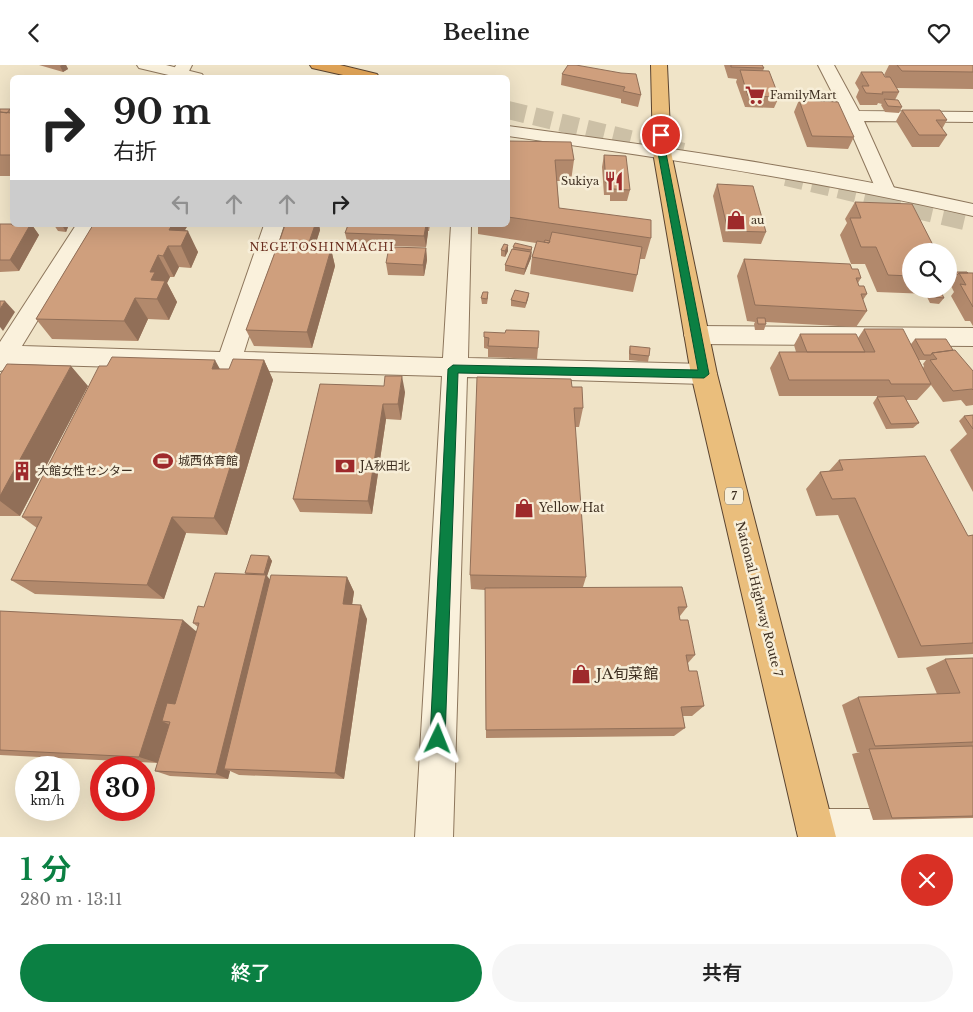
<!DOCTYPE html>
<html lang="ja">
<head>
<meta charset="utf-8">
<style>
  body { margin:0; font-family:"Libre Baskerville","Noto Sans JP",serif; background:#f6f6f6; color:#222; height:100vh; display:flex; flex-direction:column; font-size:19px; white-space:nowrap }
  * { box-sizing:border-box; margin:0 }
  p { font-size:16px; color:#767676 }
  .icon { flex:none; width:28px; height:28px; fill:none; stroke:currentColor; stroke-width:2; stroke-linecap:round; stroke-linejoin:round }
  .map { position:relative; height:772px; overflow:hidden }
  .panel { display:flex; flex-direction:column; background:#fff; flex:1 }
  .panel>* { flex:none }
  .guide { position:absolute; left:10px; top:10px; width:500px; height:152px; border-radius:8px; box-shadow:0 5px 20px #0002; background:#fff; color:#222; overflow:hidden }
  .buttons { position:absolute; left:902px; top:178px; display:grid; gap:10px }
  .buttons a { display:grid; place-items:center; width:55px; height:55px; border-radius:50%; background:#fff; box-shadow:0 5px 20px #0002; font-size:25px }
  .speed { position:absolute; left:15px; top:691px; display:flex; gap:10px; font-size:25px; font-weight:700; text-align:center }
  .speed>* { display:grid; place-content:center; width:65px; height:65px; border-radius:50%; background:#fff; box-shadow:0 5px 20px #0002; line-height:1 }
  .speed small { font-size:12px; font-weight:400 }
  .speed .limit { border:8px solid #d22; background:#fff; color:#111 }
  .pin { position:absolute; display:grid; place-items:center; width:42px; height:42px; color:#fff; margin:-21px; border:2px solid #fff; border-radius:50%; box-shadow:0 1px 5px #0007 }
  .me { position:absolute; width:55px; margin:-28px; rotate:2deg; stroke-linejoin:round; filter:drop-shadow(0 0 4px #0008) }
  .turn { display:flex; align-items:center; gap:18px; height:105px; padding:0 20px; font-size:22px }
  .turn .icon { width:65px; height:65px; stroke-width:2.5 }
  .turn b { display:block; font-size:35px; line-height:42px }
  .lanes { display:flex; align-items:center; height:48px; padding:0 20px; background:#0003; justify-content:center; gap:25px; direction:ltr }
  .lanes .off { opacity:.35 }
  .round { display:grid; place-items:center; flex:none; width:52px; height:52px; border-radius:26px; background:#f6f6f6 }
  .overview { display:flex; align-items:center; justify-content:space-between; height:85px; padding:0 20px }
  h1 { font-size:30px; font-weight:600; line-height:38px; color:#0b8043 }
  .action { display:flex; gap:10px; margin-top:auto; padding:10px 20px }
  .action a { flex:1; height:58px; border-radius:30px; background:#0b8043; color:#fff; font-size:20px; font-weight:600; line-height:58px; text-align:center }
  .action a+a { background:#f6f6f6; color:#222 }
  header { display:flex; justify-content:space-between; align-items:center; height:65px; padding:0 20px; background:#fff; font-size:22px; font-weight:600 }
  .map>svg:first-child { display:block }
</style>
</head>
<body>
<header><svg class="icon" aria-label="back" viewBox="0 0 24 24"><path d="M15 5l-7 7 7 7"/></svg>Beeline<svg class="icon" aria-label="heart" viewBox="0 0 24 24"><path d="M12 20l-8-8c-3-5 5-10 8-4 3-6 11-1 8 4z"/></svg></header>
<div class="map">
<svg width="973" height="772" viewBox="0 0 973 772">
  <rect width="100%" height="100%" fill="#f0e4c8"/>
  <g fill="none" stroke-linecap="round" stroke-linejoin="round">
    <path stroke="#ccc0a6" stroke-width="18" stroke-dasharray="18 9" stroke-linecap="butt" d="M 508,45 L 688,88
      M 786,112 L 884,135"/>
    <path stroke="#ccc0a6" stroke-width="22" stroke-dasharray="22 11" stroke-linecap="butt" d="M 879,134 L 973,156"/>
    <defs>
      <path id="minor" d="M 176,0 L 192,0 L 186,12 L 170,12 Z
        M 818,0 L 834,0 L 859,46 L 973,47 L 973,57 L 864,56 L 895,125 L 892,129 L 878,129 L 844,51 Z
        M 76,160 L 96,160 L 22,281 L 220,287 L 264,160 L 284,160 L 244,287 L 443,293 L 451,160 L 471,160 L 468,293 L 704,299 L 713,302 L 717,309 L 713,316 L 704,319 L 467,312 L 453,772 L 415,772 L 442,311 L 11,299 L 9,304 L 0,306 L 0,277 Z
        M 696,261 L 973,263 L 973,281 L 696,279 L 687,276 L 684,270 L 687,264 Z
        M 815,744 L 973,744 L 973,772 L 799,772 L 796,763 L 801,749 Z"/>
      <path id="tertiary" d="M 137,0 L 166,0 L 202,9 L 204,12 L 177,12 L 139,3 Z
        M 508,61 C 664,82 819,104 973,139 L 973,151 C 820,116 664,93 508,71 Z"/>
      <path id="trunk" d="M 651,0 L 667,0 L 671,87 L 717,309 L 836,772 L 798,772 L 691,309 L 653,87 Z"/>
      <path id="motorway" d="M 310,0 L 340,0 L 377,9 L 379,12 L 352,12 L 312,3 Z"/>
    </defs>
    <use href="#minor" stroke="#8d765c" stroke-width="2"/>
    <use href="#tertiary" stroke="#8d765c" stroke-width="2"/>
    <use href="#trunk" stroke="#5b4430" stroke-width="2"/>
    <use href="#motorway" stroke="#5b4430" stroke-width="2"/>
    <use href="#minor" fill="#faf1dc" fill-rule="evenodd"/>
    <use href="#tertiary" fill="#faf1dc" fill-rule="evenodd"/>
    <use href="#trunk" fill="#eabe7c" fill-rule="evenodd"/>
    <use href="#motorway" fill="#e0a458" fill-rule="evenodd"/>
  </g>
  <path fill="#b2896c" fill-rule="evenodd" d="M 39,0 L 66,0 L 68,4 L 63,7 Z
    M 724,0 L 762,0 L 764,3 L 763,6 L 779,32 L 774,43 L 745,42 L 736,17 L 737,14 L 728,13 Z
    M 889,0 L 973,0 L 973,24 L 896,23 L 899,27 L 895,35 L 902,42 L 899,48 L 885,47 L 881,40 L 882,39 L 878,38 L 877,40 L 860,40 L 856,32 L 859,25 L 855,18 L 861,7 L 886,12 L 884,10 Z
    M 621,8 L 641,30 L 638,42 L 621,38 L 621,34 L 561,20 L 562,9 Z
    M 799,35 L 854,72 L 848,84 L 807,82 L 794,47 Z
    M 0,44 L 10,44 L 12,48 L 12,111 L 0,111 Z
    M 902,45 L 947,55 L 942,64 L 947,70 L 939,82 L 912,82 L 896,56 Z
    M 508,76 L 574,95 L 571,116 L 557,116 L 559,143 L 651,173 L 645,194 L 640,194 L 637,210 L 633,227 L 530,209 L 532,192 L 536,178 L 478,169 L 478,160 L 508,160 Z
    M 604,90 L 630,125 L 627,136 L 610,136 L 610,130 L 604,130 L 602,102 Z
    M 717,119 L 766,167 L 761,179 L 723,177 L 713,131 Z
    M 855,137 L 911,186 L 911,224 L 942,224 L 939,227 L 944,233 L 939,239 L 930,238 L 927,232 L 929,229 L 877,227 L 865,199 L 851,199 L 840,170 L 847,158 L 845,154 Z
    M 0,159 L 32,160 L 39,170 L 19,206 L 0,207 Z
    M 54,160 L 67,160 L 68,162 L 66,167 L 58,166 Z
    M 93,160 L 188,160 L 185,165 L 198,187 L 191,203 L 179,202 L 174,212 L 170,212 L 167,218 L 177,237 L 169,255 L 148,254 L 138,276 L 52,274 L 36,254 Z
    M 285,160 L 319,160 L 320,165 L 314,184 L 331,184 L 335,201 L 312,283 L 254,281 L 246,265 Z
    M 348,160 L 430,160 L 429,166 L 428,166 L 426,182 L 348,180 L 345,168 Z
    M 513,182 L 532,182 L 531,193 L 524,210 L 505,206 L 505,200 L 513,184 Z
    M 426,183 L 427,195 L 424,211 L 388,210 L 386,198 Z
    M 501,185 L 508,186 L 505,192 L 501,191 Z
    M 744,194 L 852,204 L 861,213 L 858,218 L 859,221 L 867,229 L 863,235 L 867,246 L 856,262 L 766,257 L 766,259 L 764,265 L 755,265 L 754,259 L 755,257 L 747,256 L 737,211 Z
    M 956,207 L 973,208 L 973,261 L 970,256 L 965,256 L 951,231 L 954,227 L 950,219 L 953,216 L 951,213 Z
    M 488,227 L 488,233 L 487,239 L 482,239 L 481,233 Z
    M 529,228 L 528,234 L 525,243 L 511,241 L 511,235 Z
    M 864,264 L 911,279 L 915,274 L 953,285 L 973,306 L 973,340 L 966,341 L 961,335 L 943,337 L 931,320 L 917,335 L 906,335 L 919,358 L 913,363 L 886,364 L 873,338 L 877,332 L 877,331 L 779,331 L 770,303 L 779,287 L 796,287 L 794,280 L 800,269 L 858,273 ZM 919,295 L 926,295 L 923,299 L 924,301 L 923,303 Z
    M 484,267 L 538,283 L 537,294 L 488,292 L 488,284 L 484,283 Z
    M 630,281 L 649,291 L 648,297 L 629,295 L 629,286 Z
    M 264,295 L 273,315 L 227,470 L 186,468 L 164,534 L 35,529 L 11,515 L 37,463 L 22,452 L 107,301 L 229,304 Z
    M 0,310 L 88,321 L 20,451 L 0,451 Z
    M 320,319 L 405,327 L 401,355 L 386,354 L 372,449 L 300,447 L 293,434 Z
    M 572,322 L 583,343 L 579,362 L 575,362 L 586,512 L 583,522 L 687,542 L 680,551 L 680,555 L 695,590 L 688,598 L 689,606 L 704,641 L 692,651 L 683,651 L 685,663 L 674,671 L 486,673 L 485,525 L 471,524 L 470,510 Z
    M 973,350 L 973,427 L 950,385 L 967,369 L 959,356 L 964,351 Z
    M 839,395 L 968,471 L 973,470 L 973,589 L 898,593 L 838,450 L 816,451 L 806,424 L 820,407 L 829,406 Z
    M 269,491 L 272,496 L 267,511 L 270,515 L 347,512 L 354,527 L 352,540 L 367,554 L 344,714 L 239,710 L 230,706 L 228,714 L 170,711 L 155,706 L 158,698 L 0,690 L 0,546 L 197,566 L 198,562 L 193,558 L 204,542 L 246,509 L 245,508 Z
    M 973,593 L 973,753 L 873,755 L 852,689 L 860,687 L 857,687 L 842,640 L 858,632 L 937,629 L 926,603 L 945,594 Z"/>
  <path fill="#916f58" d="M 62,0 L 66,0 L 68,4 L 63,7 L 60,1 Z
    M 30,160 L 32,160 L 39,170 L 19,206 L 10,195 Z
    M 62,160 L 67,160 L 68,162 L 66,167 Z
    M 172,160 L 188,160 L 185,165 L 188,166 L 198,187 L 191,203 L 181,181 L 169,165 Z
    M 315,160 L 319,160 L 320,165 L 310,196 L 307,184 Z
    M 426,160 L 428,160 L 428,168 L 426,182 L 424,171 Z
    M 508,180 L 508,186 L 505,192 L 505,186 Z
    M 168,181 L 179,202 L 174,212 L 163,191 Z
    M 532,182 L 531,193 L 524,210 L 525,204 L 531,188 Z
    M 426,183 L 427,195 L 424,211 L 423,200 Z
    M 331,184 L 335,201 L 312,283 L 307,267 Z
    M 158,190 L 170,212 L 167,218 L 177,237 L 169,255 L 157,234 L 151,215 L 150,207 Z
    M 529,228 L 528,234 L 525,243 L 526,238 Z
    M 135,233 L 148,254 L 138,276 L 124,256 Z
    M 5,236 L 15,247 L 3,266 L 0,262 L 0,244 Z
    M 215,295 L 226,315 L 212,304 Z
    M 264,295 L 273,315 L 227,470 L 214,453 Z
    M 71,301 L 88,321 L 20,451 L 0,436 L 0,431 Z
    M 402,311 L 405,327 L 401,355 L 398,339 Z
    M 383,339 L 386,354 L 372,449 L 368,436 Z
    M 172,452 L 186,468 L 164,534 L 147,520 Z
    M 269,491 L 272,496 L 267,511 L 275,521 L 224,704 L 230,706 L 228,714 L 216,709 Z
    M 347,512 L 354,527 L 350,553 L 343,539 Z
    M 361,540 L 367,554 L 344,714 L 335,708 Z
    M 183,555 L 198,568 L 170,657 L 162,656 L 170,660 L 158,698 L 139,692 Z"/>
  <path fill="#cf9f7d" stroke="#916f58" d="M 568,0 L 576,0 L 621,8 L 636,9 L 641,30 L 623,26 L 625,22 L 562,9 Z
    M 731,0 L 762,0 L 764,3 L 731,2 Z
    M 897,0 L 973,0 L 973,7 L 902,6 Z
    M 740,5 L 769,6 L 779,32 L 748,31 Z
    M 861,7 L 882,7 L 885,12 L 890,12 L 899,27 L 882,27 L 883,29 L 866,28 L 862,21 L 869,21 Z
    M 884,34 L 898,35 L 902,42 L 888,41 Z
    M 799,35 L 838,37 L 854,72 L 812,71 Z
    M 0,44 L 10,44 L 7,48 L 0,47 Z
    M 902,45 L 940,45 L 947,55 L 936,55 L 947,70 L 919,70 Z
    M 0,47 L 12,48 L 12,90 L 0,90 Z
    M 508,76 L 571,77 L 574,95 L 555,95 L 559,143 L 651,155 L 651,173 L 508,152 Z
    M 604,90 L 626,91 L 630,125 L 613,124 L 612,118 L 606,118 Z
    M 717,119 L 753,121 L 766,167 L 728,166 Z
    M 855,137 L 912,139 L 936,186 L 911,186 L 911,211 L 888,210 L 876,182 L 861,182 L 850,153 L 861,153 Z
    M 0,159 L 12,159 L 12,160 L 30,160 L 10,195 L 0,195 Z
    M 93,160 L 172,160 L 169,165 L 188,166 L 181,181 L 168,181 L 163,191 L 158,190 L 150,207 L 155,207 L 151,215 L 165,216 L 157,234 L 135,233 L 124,256 L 36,254 Z
    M 285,160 L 315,160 L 307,183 L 277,183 Z
    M 348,160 L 426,160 L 424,171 L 345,168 Z
    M 552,167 L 642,182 L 637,210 L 532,192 L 537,176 L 549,178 Z
    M 545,175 L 550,176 L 549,178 L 544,177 Z
    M 515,178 L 532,182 L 531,185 L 513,182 Z
    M 504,179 L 508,180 L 505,186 L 501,185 Z
    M 277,182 L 331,184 L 307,267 L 246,265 Z
    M 389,182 L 426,183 L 423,200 L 386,198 Z
    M 512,184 L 531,187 L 525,204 L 505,200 Z
    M 744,194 L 850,199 L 852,204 L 858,204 L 861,213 L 856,213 L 859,221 L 864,221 L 867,229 L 861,229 L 867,246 L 755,240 Z
    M 956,207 L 967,207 L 968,208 L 959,208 L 957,210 Z
    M 959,208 L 973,208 L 973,242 L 960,219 L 966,220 Z
    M 515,225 L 529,228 L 526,238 L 511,235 Z
    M 931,226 L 941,227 L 944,233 L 934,232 Z
    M 483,227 L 488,227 L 487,234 L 481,233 Z
    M 0,236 L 5,236 L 0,244 Z
    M 757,253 L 765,253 L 766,259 L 758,259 Z
    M 864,264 L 903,264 L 931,319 L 891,319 L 889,315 L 789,315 L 779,287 L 875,287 Z
    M 506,265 L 539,266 L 538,283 L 488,281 L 489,273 L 484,272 L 484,267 L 505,268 Z
    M 800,269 L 856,269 L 865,287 L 807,287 Z
    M 915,274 L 946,274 L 953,285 L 932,288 L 931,290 L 924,290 Z
    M 630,281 L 650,283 L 649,291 L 630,289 Z
    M 955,285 L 973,306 L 973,325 L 972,324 L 953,326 L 930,295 L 937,294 L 932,288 Z
    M 112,292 L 215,295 L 212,304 L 229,304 L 233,294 L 264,295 L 214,453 L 172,452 L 147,520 L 11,515 L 42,452 L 22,452 L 99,301 L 107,301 Z
    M 7,299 L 71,301 L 0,431 L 0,310 Z
    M 385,311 L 402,311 L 398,339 L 383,339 L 368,436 L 293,434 L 320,319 L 384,321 Z
    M 477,312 L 571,314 L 572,322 L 582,322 L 583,343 L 574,343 L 586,512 L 470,510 Z
    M 904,331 L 919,358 L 891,359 L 877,332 Z
    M 973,350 L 973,364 L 964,351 Z
    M 925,391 L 968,471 L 973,470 L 973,578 L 921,581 L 855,433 L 832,434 L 820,407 L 843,405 L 839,395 Z
    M 251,490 L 269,491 L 264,509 L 245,508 Z
    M 215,508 L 266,510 L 216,709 L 155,706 L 170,657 L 162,656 L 167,638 L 175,639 L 199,558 L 193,558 L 198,541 L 204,542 Z
    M 271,510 L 347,512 L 343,539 L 361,540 L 335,708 L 224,704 Z
    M 682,522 L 687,542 L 678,542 L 680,555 L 688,555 L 695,590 L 686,590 L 689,606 L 697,606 L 704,641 L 681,642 L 685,663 L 486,665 L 485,523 Z
    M 0,546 L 183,555 L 139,692 L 0,685 Z
    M 973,593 L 973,677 L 875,681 L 858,632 L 960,628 L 945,594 Z
    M 973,681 L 973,751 L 892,753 L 869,684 Z"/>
  <path fill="#0b8043" stroke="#07532c" d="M 661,68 L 665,70 L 666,88 L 709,309 L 704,313 L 458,308 L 445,674 L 443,680 L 438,682 L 433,680 L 430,674 L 448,304 L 453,300 L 698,305 L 658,88 L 657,70 Z"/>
  <defs>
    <symbol id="supermarket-bare" viewBox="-9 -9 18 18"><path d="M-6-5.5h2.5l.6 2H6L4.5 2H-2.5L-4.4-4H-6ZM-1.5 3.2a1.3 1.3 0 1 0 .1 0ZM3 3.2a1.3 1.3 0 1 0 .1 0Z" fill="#9e2a2b" stroke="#f7eed8" stroke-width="2.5" paint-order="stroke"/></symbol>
    <symbol id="restaurant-bare" viewBox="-9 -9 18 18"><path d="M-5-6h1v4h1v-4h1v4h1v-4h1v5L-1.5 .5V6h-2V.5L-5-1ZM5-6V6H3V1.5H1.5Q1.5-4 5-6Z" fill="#9e2a2b" stroke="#f7eed8" stroke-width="2.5" paint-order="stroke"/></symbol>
    <symbol id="shop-bare" viewBox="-9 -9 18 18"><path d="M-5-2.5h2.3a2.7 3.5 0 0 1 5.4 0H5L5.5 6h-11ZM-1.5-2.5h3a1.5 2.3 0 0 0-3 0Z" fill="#9e2a2b" stroke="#f7eed8" stroke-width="2.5" paint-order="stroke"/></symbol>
    <symbol id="stadium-bare" viewBox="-9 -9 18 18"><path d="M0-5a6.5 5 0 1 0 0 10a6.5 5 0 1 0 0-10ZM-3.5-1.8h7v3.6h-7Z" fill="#9e2a2b" stroke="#f7eed8" stroke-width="2.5" paint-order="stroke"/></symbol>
    <symbol id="bank-bare" viewBox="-9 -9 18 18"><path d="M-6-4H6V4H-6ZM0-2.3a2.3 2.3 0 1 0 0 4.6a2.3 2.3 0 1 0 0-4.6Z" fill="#9e2a2b" stroke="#f7eed8" stroke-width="2.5" paint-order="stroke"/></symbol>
    <symbol id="building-bare" viewBox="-9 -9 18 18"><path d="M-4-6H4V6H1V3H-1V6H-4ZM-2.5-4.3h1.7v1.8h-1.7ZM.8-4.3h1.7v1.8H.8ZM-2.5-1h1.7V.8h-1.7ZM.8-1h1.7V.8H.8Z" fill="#9e2a2b" stroke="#f7eed8" stroke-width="2.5" paint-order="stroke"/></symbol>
  </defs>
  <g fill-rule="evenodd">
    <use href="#supermarket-bare" x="741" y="16" width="28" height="28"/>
    <use href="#restaurant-bare" x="600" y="102" width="28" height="28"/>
    <use href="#shop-bare" x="722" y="141" width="28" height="28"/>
    <use href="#stadium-bare" x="149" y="382" width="28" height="28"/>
    <use href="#bank-bare" x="331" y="387" width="28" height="28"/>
    <use href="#building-bare" x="8" y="392" width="28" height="28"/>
    <use href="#shop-bare" x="510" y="429" width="28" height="28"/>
    <use href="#shop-bare" x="567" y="595" width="28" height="28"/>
  </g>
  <g text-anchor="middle" stroke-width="5" stroke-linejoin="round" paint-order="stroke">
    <g font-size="11" fill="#3d2e20" stroke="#f7eed8" text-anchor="start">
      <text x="770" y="34">FamilyMart</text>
      <text x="599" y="120" text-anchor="end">Sukiya</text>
      <text x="751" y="159">au</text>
    </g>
    <g font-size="11" letter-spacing="1" fill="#6b2e1e" stroke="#f7eed8">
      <text x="322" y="186">NEGETOSHINMACHI</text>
    </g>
    <rect fill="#f7eed8" stroke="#756857" stroke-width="1" x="725" y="422.5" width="18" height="17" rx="4"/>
    <g font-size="11" font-weight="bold" fill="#3d2e20">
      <text x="734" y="435">7</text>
    </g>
    <g font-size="12" fill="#3d2e20" stroke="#f7eed8" text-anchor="start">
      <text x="178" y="400">城西体育館</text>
      <text x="360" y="405">JA秋田北</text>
      <text x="37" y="410">大館女性センター</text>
      <text x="539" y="447">Yellow Hat</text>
    </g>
    <g font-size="12" fill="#3d2e20" stroke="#f7eed8">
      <text transform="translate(759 534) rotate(76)" y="4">National Highway Route 7</text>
    </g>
    <g font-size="15" fill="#3d2e20" stroke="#f7eed8" text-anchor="start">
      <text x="596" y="614">JA旬菜館</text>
    </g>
  </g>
</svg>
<div class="buttons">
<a><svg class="icon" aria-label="search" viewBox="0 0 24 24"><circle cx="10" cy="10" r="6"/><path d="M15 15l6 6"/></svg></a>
</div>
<div class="speed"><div>21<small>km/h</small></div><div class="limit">30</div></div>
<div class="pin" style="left:661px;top:70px;background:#d93025"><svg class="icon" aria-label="arrive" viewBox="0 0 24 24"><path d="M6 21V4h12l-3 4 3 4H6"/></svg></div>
<svg class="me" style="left:438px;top:674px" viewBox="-20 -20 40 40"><path d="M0-17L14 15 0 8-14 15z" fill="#0b8043" stroke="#fff" stroke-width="4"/></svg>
<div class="guide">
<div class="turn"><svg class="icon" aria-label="right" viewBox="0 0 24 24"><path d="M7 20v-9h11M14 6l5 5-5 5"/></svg><div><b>90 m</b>右折</div></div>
<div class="lanes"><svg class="icon off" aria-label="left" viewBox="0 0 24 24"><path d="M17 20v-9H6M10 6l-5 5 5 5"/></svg><svg class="icon off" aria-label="ahead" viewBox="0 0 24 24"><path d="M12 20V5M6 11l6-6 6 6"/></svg><svg class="icon off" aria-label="ahead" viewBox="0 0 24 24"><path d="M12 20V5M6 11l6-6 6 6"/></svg><svg class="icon" aria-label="right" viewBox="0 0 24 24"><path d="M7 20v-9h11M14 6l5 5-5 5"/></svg></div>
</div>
</div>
<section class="panel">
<div class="overview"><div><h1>1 分</h1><p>280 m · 13:11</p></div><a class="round" style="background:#d93025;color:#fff"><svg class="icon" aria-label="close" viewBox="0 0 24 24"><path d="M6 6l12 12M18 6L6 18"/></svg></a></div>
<div class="action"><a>終了</a><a>共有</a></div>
</section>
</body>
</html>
